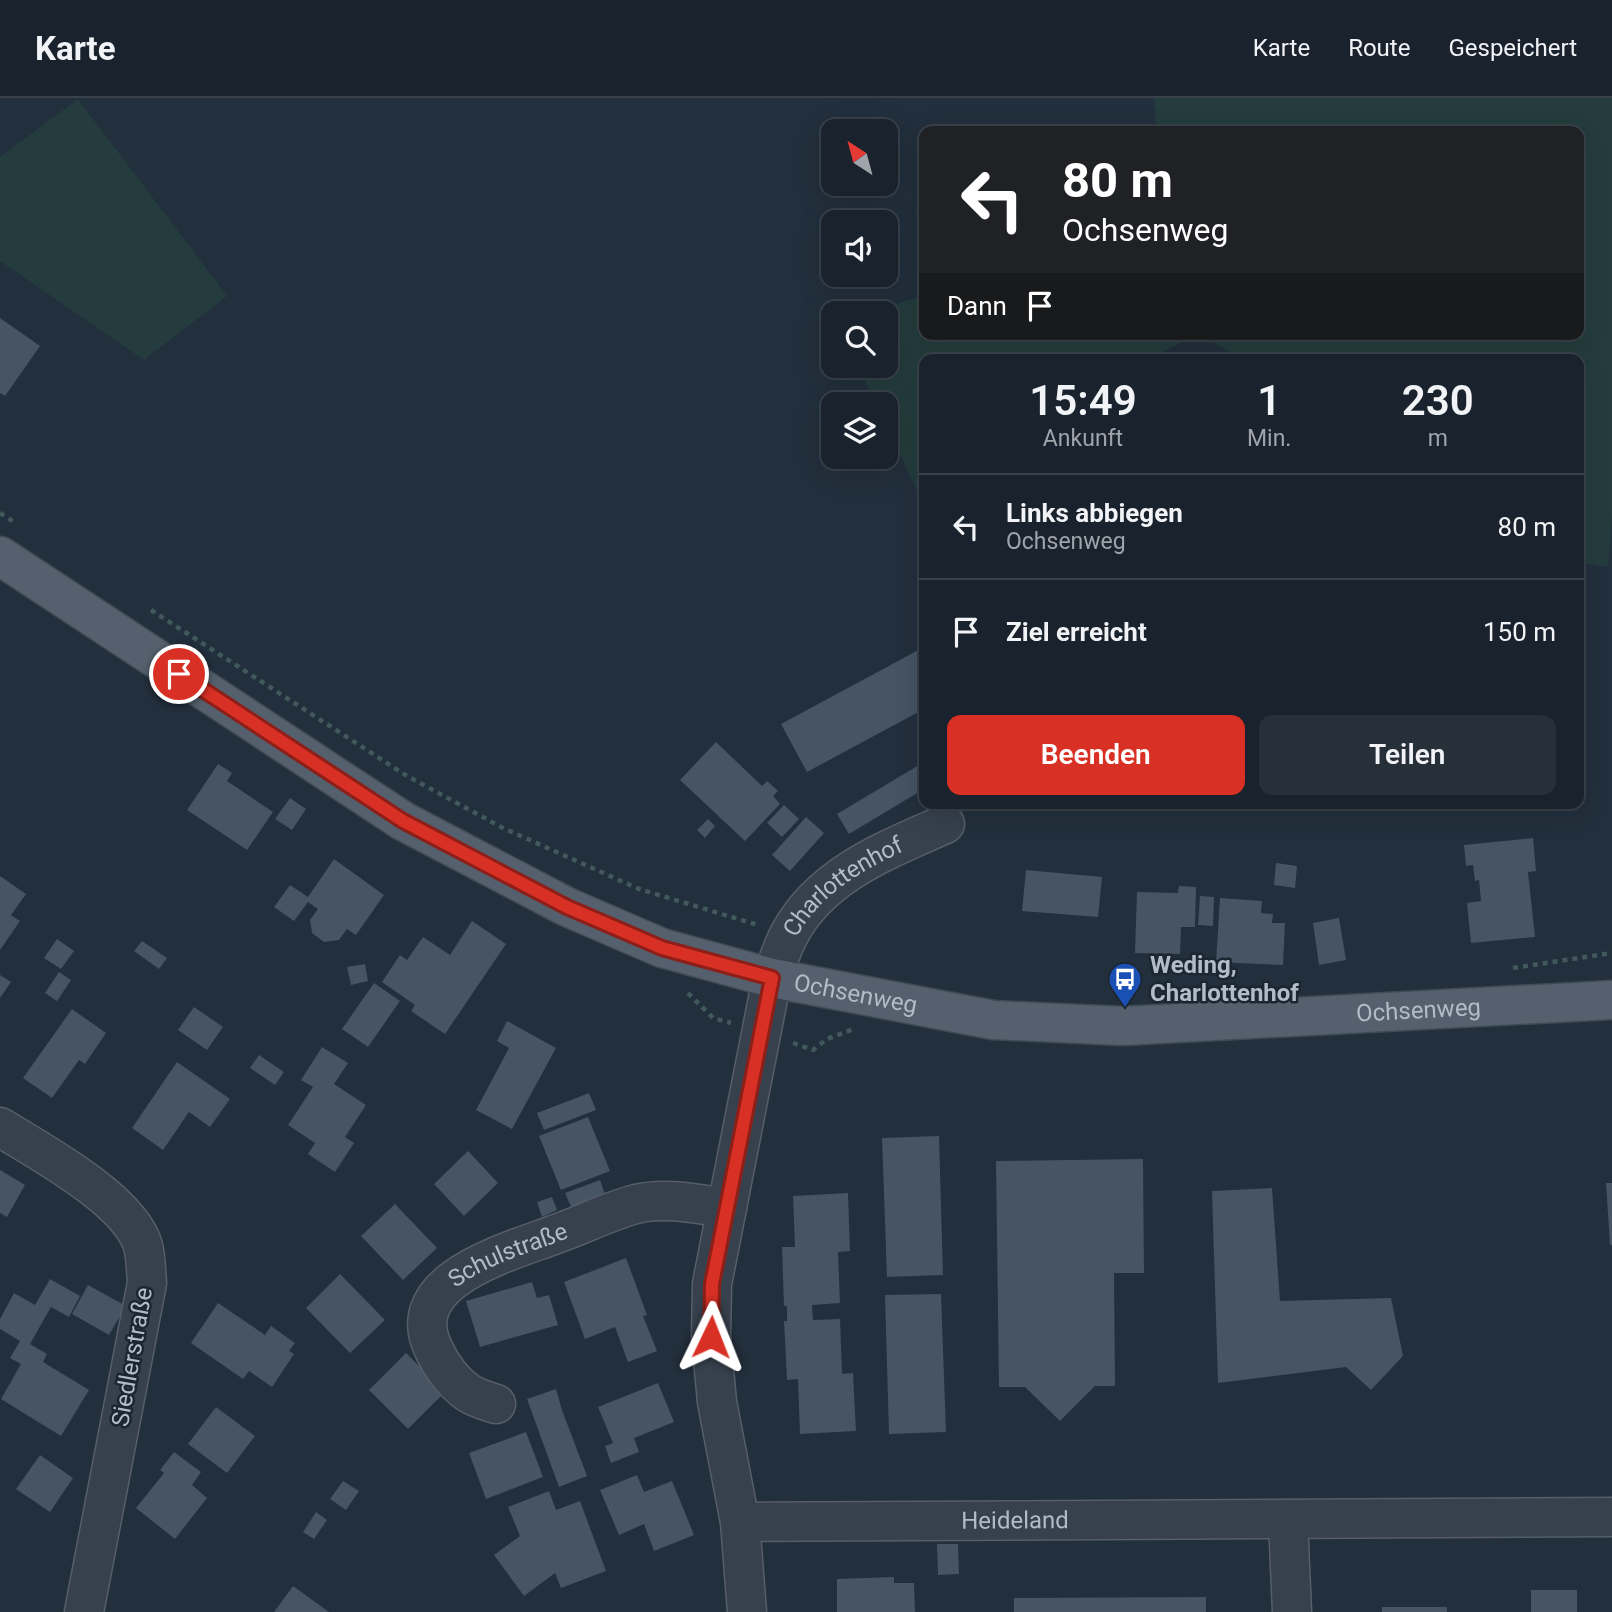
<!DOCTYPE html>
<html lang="de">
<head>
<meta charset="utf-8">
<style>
  body { margin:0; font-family:Roboto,sans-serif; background:#272f39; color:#f1f3f6; height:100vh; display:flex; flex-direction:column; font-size:26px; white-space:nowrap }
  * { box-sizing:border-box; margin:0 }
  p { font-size:23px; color:#9fa4aa }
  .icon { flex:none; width:38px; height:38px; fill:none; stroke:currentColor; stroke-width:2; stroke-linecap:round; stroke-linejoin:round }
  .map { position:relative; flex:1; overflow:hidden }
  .details { position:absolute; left:919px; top:256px; width:665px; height:455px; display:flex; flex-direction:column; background:#1a232d; border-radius:14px; box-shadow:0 7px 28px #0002,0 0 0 2px #384049 }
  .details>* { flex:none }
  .banner { position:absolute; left:919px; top:28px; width:665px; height:214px; border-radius:14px; box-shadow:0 7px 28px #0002,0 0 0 2px #384049; background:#202124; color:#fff; overflow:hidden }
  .needle { width:46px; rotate:324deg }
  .controls { position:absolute; left:821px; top:21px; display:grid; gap:14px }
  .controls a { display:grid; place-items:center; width:77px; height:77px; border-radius:14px; background:#1a232d; box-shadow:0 7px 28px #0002,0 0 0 2px #384049; font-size:35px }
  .pin { position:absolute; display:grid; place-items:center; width:60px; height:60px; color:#fff; margin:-30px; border:4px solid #fff; border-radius:50%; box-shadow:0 2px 7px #0007 }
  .me { position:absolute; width:77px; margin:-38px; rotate:2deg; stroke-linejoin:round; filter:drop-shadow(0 0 5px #0008) }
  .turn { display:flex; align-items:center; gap:24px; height:147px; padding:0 28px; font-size:32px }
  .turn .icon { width:91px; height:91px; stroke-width:2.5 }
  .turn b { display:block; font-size:49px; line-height:60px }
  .then { display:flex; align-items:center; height:66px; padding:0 28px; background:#0003; gap:14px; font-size:26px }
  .eta { display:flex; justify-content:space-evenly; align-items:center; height:119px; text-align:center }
  .eta b { font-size:42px; font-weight:600; line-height:49px }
  .cta { display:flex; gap:14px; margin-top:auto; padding:14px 28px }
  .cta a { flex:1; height:80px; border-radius:14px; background:#d93025; color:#fff; font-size:28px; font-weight:600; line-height:80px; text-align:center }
  .cta a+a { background:#272f39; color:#f1f3f6 }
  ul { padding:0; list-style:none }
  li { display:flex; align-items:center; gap:21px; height:105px; padding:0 28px; border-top:2px solid #384049 }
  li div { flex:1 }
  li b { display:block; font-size:26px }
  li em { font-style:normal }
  header { display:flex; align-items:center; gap:42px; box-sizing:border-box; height:98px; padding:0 35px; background:#1a232d; border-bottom:2px solid #384049 }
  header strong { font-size:33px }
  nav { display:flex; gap:38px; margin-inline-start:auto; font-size:24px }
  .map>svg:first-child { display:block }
</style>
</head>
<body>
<header>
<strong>Karte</strong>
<nav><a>Karte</a><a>Route</a><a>Gespeichert</a></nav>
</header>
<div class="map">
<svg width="1612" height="1514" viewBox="0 0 1612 1514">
  <rect width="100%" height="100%" fill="#222f3c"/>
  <path fill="#243c3d" d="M 1154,0 L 1612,0 L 1612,417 L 1608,469 L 1579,465 L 1578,261 L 1240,261 L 1201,236 L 1578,236 L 1578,33 L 1156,33 Z
    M 78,1 L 227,198 L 144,262 L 0,163 L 0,59 Z
    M 924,197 L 924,236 L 1198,236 L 1149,261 L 924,261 L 924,408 L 886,326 L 886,306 L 876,306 L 858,268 L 886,268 L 886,215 L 869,215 Z"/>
  <path fill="#465463" d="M 0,220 L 40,248 L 5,298 L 0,295 Z
    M 924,549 L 924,611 L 807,674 L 781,626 Z
    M 716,644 L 762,688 L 767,683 L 778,693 L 773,698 L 780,706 L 745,743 L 680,682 Z
    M 924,664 L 924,691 L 849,736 L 837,716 Z
    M 218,666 L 232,675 L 227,683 L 273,714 L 247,752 L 187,712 Z
    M 290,700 L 306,711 L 292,732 L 275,721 Z
    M 784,707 L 799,721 L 782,739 L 767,725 Z
    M 806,719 L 824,735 L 790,773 L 772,757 Z
    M 708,721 L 715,728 L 705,740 L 697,732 Z
    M 1533,740 L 1536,773 L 1528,774 L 1535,839 L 1471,845 L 1467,805 L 1481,803 L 1479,782 L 1475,783 L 1473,767 L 1466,768 L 1464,747 Z
    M 334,761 L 384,797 L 356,837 L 347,831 L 339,842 L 324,844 L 312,835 L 310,822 L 318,811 L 308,804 L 294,823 L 274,809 L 290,787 L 308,799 Z
    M 1276,765 L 1297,768 L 1295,790 L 1274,787 Z
    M 1026,772 L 1102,779 L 1098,819 L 1022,813 Z
    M 0,778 L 26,796 L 11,817 L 20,823 L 0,852 Z
    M 1179,788 L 1196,789 L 1195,829 L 1181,829 L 1180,856 L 1135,855 L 1137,794 L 1178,795 Z
    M 1200,798 L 1214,799 L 1213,828 L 1198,827 Z
    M 1220,800 L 1262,803 L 1261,815 L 1273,816 L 1272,825 L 1285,825 L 1283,867 L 1216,864 Z
    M 1339,820 L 1346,862 L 1319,867 L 1313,825 Z
    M 472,823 L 506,846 L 445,936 L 411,913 L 415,907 L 382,884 L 400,857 L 407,862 L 423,839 L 450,857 Z
    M 57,841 L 74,853 L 61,871 L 44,860 Z
    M 142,843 L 167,860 L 159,871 L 134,853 Z
    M 365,866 L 368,883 L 351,887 L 347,869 Z
    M 59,874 L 71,882 L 57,903 L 45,895 Z
    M 0,877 L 11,884 L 0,900 Z
    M 374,885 L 400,903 L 368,949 L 342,931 Z
    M 194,909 L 223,929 L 207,952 L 178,932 Z
    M 72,911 L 106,935 L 85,966 L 79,962 L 52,1000 L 23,980 Z
    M 507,923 L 556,950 L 512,1031 L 476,1012 L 509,950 L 497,943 Z
    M 322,949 L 348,965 L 334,986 L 366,1007 L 345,1039 L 354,1045 L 335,1074 L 308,1056 L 315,1045 L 288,1027 L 313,989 L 301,982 Z
    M 259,957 L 284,974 L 275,987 L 250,970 Z
    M 177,964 L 230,1001 L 210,1029 L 189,1014 L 163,1052 L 132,1030 Z
    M 589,995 L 596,1012 L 544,1032 L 537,1015 Z
    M 588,1019 L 610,1073 L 561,1092 L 539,1038 Z
    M 939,1038 L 943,1177 L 887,1179 L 882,1040 Z
    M 468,1053 L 498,1085 L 464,1118 L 434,1086 Z
    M 1143,1061 L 1144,1175 L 1114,1175 L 1115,1288 L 1095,1288 L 1060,1323 L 1025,1289 L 999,1289 L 996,1063 Z
    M 0,1072 L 25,1087 L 7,1119 L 0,1115 Z
    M 600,1082 L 606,1099 L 572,1111 L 565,1095 Z
    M 1606,1085 L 1612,1085 L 1612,1147 L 1610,1147 Z
    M 1272,1090 L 1280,1203 L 1391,1200 L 1403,1258 L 1371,1292 L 1346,1269 L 1218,1285 L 1212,1093 Z
    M 848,1095 L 850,1153 L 838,1154 L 840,1205 L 812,1207 L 813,1222 L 840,1221 L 842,1276 L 853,1275 L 856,1333 L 800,1336 L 798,1281 L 787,1282 L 784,1223 L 787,1223 L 787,1208 L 784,1208 L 782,1149 L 795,1149 L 793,1098 Z
    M 552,1099 L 557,1112 L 542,1119 L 537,1104 Z
    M 395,1106 L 437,1150 L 403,1182 L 361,1138 Z
    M 626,1160 L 647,1217 L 643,1218 L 657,1253 L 628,1264 L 615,1229 L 585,1241 L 564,1184 Z
    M 340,1176 L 385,1222 L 350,1255 L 306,1210 Z
    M 50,1181 L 80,1198 L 69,1219 L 51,1209 L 30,1246 L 47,1256 L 43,1264 L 89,1292 L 61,1338 L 1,1301 L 21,1266 L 10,1260 L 20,1243 L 0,1231 L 0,1221 L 14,1195 L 35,1207 Z
    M 532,1184 L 537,1200 L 549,1197 L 558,1227 L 480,1249 L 466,1203 Z
    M 88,1187 L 126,1208 L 109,1237 L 72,1216 Z
    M 941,1196 L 946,1334 L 889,1336 L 885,1197 Z
    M 218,1205 L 265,1237 L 271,1228 L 295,1245 L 289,1253 L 294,1256 L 272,1289 L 249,1273 L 243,1281 L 191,1245 Z
    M 406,1255 L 445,1294 L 408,1331 L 369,1292 Z
    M 658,1285 L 674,1324 L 634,1340 L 639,1354 L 611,1365 L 605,1348 L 613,1345 L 598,1309 Z
    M 556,1291 L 562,1312 L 587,1378 L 559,1389 L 527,1301 Z
    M 216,1309 L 255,1338 L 227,1375 L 188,1346 Z
    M 526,1334 L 543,1379 L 486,1401 L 469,1355 Z
    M 174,1354 L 201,1374 L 192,1387 L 207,1400 L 175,1441 L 136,1410 L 164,1375 L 160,1372 Z
    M 40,1357 L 73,1380 L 50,1414 L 16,1391 Z
    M 637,1377 L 644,1394 L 672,1383 L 694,1437 L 654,1453 L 644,1426 L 619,1437 L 600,1392 Z
    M 343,1383 L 359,1393 L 346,1412 L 330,1401 Z
    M 549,1393 L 556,1412 L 580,1403 L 606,1473 L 561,1490 L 555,1475 L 524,1498 L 494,1457 L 520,1438 L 508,1409 Z
    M 316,1414 L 327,1422 L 314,1441 L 303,1434 Z
    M 937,1446 L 958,1446 L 959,1476 L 938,1477 Z
    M 894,1479 L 894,1485 L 914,1485 L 915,1514 L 837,1514 L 837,1481 Z
    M 293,1488 L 329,1514 L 274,1514 Z
    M 1531,1492 L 1577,1492 L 1577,1514 L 1531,1514 Z
    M 1206,1499 L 1206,1514 L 1014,1514 L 1014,1500 Z
    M 1382,1509 L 1447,1509 L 1447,1514 L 1382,1514 Z"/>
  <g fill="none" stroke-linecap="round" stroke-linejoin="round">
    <defs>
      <g id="minor">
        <path d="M 0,1029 C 39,1053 130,1102 143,1148 C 146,1159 146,1173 147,1185 L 84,1514"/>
        <path id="s1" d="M 496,1306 C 487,1303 475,1300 467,1294 C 453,1284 441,1267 434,1252 C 399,1182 509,1154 556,1136 C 582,1127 609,1113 636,1106 C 666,1099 697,1106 727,1110"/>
        <path d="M 1288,1422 L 1292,1514"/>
        <path id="s2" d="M 740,1424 L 1612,1419"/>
        <path id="s3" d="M 747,1514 L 740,1424 L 717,1304 L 711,1239 L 712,1186 L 772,880 C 777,866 782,849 790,835 C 822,776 887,752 945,726"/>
      </g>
      <g id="major">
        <path id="s4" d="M 0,458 L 403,723 L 567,809 L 662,850 L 772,880 L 993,922 L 1123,928 L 1612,902"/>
      </g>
    </defs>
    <use href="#minor" stroke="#555e6a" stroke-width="41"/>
    <use href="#major" stroke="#404a55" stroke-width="41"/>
    <path stroke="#42595b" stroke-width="4.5" stroke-dasharray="5 5" stroke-linecap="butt" d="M 0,415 L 17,426
      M 151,512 L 407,678 L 503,730 L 639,791 L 758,827
      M 1513,870 L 1612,855
      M 688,895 L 713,920 L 731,925
      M 793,945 L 813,952 L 827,941 L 854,931"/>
    <use href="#minor" stroke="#36414d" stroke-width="38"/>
    <use href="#major" stroke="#54606d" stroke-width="38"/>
  </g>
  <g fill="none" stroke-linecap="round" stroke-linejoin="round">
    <defs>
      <path id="route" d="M 179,576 L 403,723 L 567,809 L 662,850 L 772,880 L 712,1186 L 711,1239"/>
    </defs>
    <use href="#route" stroke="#8d1f18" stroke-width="18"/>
    <use href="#route" stroke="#d93025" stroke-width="12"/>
  </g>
  <defs>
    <symbol id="bus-pin" viewBox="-11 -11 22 30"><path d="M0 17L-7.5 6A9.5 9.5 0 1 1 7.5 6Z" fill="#1a4fb4" stroke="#1c2631"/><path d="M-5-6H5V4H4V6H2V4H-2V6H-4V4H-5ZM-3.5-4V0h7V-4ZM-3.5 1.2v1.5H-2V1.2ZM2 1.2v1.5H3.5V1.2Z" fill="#fff"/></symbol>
  </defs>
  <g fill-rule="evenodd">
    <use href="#bus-pin" x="1106" y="862" width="38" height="52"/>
  </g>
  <g text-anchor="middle" stroke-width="5" stroke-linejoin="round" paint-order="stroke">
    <g font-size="24" fill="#b2bbc8" stroke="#1c2631">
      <text dy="8" stroke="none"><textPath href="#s3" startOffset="763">Charlottenhof</textPath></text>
      <text dy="8" stroke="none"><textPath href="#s4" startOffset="970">Ochsenweg</textPath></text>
      <text dy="8" stroke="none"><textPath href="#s4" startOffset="1536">Ochsenweg</textPath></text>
      <text dy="8" stroke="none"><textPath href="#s1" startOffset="226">Schulstraße</textPath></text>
      <text transform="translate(132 1259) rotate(-80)" y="8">Siedlerstraße</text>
      <text dy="8" stroke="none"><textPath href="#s2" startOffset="275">Heideland</textPath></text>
    </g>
    <g font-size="24" font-weight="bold" fill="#b2bbc8" stroke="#1c2631" text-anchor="start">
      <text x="1150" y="875">Weding,<tspan x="1150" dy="28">Charlottenhof</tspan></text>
    </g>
  </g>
</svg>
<div class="controls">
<a><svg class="needle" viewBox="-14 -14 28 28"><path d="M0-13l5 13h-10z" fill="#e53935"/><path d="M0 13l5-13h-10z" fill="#9fa4aa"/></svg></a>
<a><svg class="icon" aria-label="sound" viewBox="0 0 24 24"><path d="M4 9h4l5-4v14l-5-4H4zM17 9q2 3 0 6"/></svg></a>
<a><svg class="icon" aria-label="search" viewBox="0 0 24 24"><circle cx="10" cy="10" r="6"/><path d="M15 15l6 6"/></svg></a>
<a><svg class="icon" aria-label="layers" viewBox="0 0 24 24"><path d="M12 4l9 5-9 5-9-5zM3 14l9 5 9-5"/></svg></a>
</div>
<div class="pin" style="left:179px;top:576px;background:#d93025"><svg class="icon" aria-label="arrive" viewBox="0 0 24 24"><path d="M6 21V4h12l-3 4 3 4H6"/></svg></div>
<svg class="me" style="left:711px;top:1239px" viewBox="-20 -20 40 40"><path d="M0-17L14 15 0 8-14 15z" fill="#d93025" stroke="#fff" stroke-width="4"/></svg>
<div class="banner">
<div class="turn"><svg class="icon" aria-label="left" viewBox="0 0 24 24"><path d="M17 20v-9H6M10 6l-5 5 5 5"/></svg><div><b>80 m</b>Ochsenweg</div></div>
<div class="then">Dann<svg class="icon" aria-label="arrive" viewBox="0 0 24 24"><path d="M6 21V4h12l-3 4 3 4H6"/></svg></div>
</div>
<section class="details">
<div class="eta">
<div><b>15:49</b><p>Ankunft</p></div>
<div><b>1</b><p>Min.</p></div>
<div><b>230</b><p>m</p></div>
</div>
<ul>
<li><svg class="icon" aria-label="left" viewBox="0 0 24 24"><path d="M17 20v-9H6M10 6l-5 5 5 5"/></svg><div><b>Links abbiegen</b><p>Ochsenweg</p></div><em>80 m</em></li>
<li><svg class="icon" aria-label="arrive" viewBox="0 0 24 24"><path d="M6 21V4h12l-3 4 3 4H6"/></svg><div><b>Ziel erreicht</b></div><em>150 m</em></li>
</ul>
<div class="cta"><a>Beenden</a><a>Teilen</a></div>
</section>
</div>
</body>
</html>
